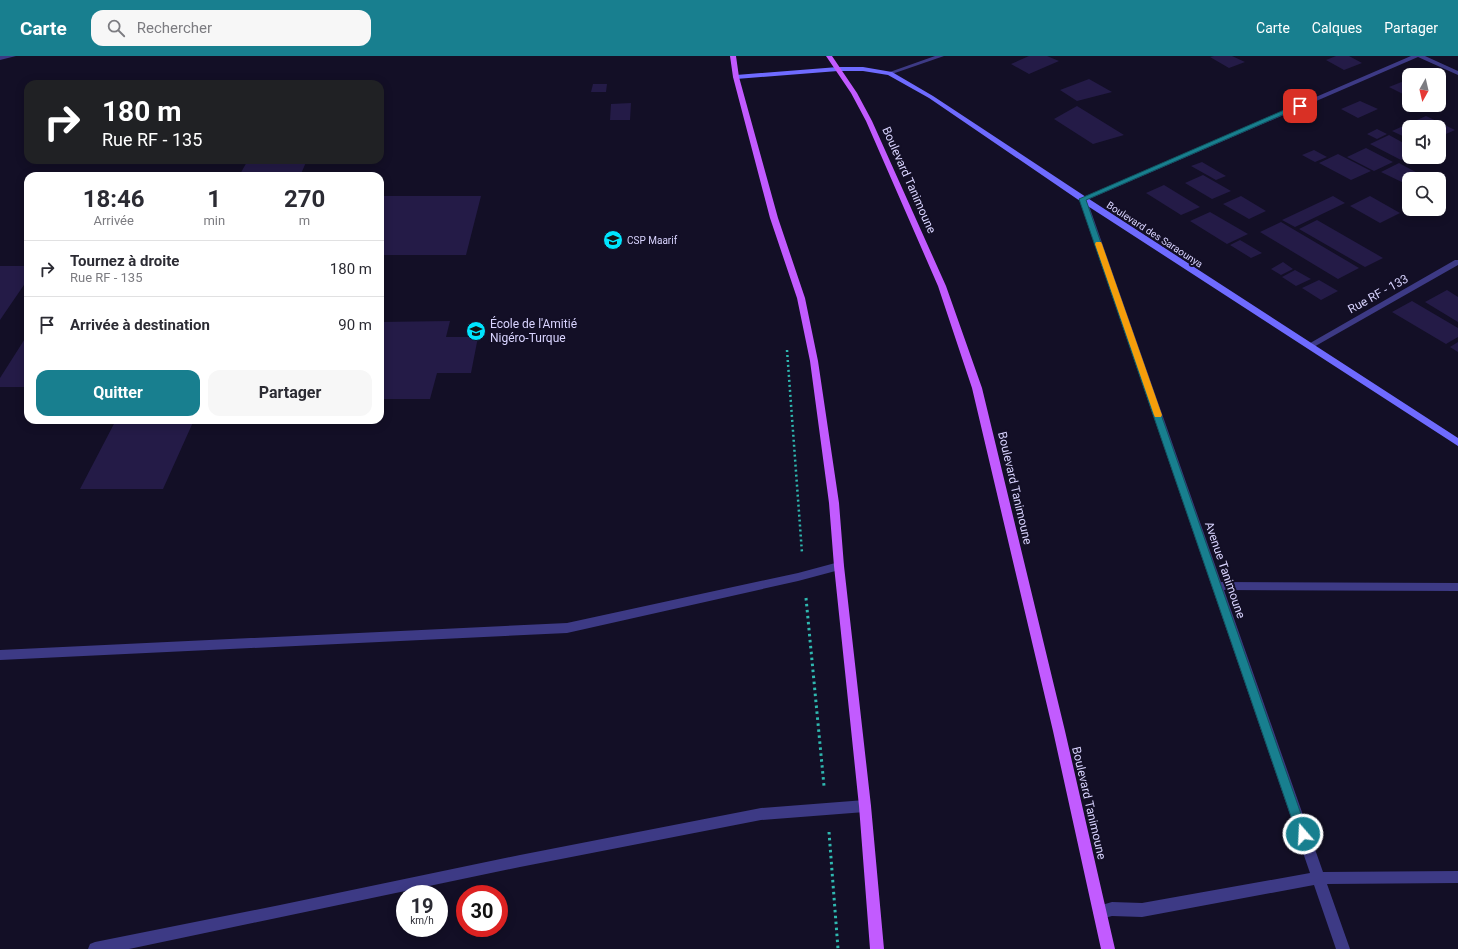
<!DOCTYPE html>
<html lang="fr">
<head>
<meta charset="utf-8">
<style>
  body { margin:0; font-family:Roboto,sans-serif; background:#f7f7f7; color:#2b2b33; height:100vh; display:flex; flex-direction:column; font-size:15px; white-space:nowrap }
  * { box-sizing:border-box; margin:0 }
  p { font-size:13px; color:#7c7c81 }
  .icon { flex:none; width:22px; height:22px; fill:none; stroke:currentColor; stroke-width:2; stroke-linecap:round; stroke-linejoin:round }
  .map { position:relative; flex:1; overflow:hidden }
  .panel { position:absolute; left:24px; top:116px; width:360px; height:252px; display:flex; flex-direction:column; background:#fff; border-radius:12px; box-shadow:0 2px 10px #0003 }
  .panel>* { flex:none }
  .guide { position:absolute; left:24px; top:24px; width:360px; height:84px; border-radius:12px; box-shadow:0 2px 10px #0003; background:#202124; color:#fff; overflow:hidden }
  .needle { width:26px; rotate:188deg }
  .tools { position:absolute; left:1402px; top:12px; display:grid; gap:8px }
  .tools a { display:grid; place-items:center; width:44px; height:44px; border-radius:8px; background:#fff; box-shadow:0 2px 10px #0003; font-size:20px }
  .speed { position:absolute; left:396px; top:829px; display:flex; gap:8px; font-size:20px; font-weight:700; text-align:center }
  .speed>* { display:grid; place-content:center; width:52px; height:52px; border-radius:50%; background:#fff; box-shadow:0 2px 10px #0003; line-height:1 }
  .speed small { font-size:10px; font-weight:400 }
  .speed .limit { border:6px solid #d22; background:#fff; color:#111 }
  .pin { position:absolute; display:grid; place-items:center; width:34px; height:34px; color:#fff; margin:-17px; border-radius:8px; box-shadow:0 2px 6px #0006 }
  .me { position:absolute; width:44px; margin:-22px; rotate:341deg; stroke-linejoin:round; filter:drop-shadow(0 0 3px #0008) }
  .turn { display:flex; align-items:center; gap:14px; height:84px; padding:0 12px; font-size:18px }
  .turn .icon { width:52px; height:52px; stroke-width:2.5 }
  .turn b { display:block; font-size:28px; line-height:34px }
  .eta { display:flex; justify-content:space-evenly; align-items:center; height:68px; text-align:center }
  .eta b { font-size:24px; font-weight:700; line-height:28px }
  .cta { display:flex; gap:8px; margin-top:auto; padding:8px 12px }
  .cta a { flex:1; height:46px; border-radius:12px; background:#187f8f; color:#fff; font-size:16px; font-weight:700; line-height:46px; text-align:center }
  .cta a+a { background:#f7f7f7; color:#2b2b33 }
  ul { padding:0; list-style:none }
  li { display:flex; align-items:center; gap:12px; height:56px; padding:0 12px; border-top:1px solid #e1e1e2 }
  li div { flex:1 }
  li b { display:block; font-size:15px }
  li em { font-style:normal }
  header { display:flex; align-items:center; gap:24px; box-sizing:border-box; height:56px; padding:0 20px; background:#187f8f; color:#fff }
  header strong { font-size:19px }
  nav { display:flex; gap:22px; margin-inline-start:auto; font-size:14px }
  .search { width:280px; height:36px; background:#f7f7f7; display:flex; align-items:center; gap:10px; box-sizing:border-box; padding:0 14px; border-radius:12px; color:#7c7c81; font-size:15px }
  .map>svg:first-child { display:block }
</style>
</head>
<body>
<header>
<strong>Carte</strong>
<div class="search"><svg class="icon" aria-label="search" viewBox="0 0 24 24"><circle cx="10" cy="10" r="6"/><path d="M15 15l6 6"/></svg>Rechercher</div>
<nav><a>Carte</a><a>Calques</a><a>Partager</a></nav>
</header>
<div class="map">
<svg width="1458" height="893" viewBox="0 0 1458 893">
  <rect width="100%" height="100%" fill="#130f26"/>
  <path fill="#241b47" d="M 1029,0 L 1047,0 L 1059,5 L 1029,18 L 1011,8 Z
    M 1214,0 L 1232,0 L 1245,6 L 1229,12 L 1210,1 Z
    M 1336,0 L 1349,0 L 1362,7 L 1344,14 L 1326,4 Z
    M 1089,23 L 1112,36 L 1077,45 L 1060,34 Z
    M 1409,23 L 1409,41 L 1389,31 Z
    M 593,28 L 607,28 L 606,36 L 591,36 Z
    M 1360,45 L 1378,53 L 1358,62 L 1341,53 Z
    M 631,47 L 630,64 L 610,64 L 611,48 Z
    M 1077,50 L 1124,79 L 1093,88 L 1054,63 Z
    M 1426,60 L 1455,74 L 1439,81 L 1439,71 L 1409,71 L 1409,83 L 1392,75 Z
    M 1377,73 L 1387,78 L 1377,83 L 1367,78 Z
    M 1389,79 L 1409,90 L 1409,100 L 1401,104 L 1370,88 Z
    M 1366,92 L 1393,106 L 1374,115 L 1347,101 Z
    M 1314,94 L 1327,101 L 1315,106 L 1302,99 Z
    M 1338,98 L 1371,115 L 1351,124 L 1319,107 Z
    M 248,104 L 307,104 L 300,120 L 239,120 Z
    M 1202,106 L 1226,120 L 1216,124 L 1191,110 Z
    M 1399,107 L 1425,121 L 1421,123 L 1409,123 L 1409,128 L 1408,129 L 1381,116 Z
    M 1203,119 L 1231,135 L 1212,143 L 1185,127 Z
    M 1164,129 L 1200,151 L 1181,159 L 1146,137 Z
    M 380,140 L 481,140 L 466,199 L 380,199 Z
    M 1241,140 L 1266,155 L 1249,163 L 1223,148 Z
    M 1333,140 L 1345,147 L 1295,171 L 1282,164 Z
    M 1370,140 L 1400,157 L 1380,167 L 1350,150 Z
    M 1210,156 L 1248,178 L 1227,188 L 1190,165 Z
    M 1317,164 L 1383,202 L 1365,211 L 1299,173 Z
    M 1281,166 L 1359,212 L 1338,223 L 1260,176 Z
    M 1240,184 L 1262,197 L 1251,202 L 1230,189 Z
    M 1283,206 L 1293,213 L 1281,219 L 1271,213 Z
    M 0,210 L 28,210 L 28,223 L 0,264 Z
    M 1295,214 L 1311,223 L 1296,230 L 1282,221 Z
    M 1319,224 L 1338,235 L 1321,244 L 1302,232 Z
    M 1447,234 L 1458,241 L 1458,266 L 1425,246 Z
    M 1412,245 L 1458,272 L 1458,281 L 1446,288 L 1392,256 Z
    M 450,265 L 446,281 L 478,281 L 471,317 L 437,317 L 430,343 L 380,343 L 380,266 Z
    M 28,278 L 28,331 L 0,331 L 0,322 Z
    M 1458,286 L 1458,296 L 1450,291 Z
    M 116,364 L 194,364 L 163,433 L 80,433 Z"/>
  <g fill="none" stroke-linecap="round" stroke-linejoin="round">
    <path stroke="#2fb8b0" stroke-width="2.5" stroke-dasharray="2 3" stroke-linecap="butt" d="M 787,294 L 802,497"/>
    <path stroke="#2fb8b0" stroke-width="3" stroke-dasharray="2.5 3.5" stroke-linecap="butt" d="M 806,542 L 824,730
      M 829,776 L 838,893"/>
    <path fill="#3d3a85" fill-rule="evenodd" d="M 0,0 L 16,0 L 0,4 Z
      M 1411,0 L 1425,0 L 1458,15 L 1458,19 L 1418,1 L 1087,144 L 1221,526 L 1458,527 L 1458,535 L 1224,534 L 1323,816 L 1458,815 L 1458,827 L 1327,828 L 1350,893 L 1336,893 L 1314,829 L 1142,861 L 1112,860 L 1100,863 L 1095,861 L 1093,856 L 1095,851 L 1112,846 L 1142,847 L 1310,817 L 1079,143 Z
      M 1455,204 L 1458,204 L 1458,209 L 1312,292 L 1309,293 L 1305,290 Z
      M 839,506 L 843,507 L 844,510 L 843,513 L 798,525 L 567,577 L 0,604 L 0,594 L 567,567 L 798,517 Z
      M 865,744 L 869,746 L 871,750 L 869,754 L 865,756 L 761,764 L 520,811 L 129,893 L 88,893 L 90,888 L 95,886 L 280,849 L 520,799 L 761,752 Z"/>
    <path fill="#3d3a85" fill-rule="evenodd" d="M 935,0 L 944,0 L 892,18 L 887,17 Z"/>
    <path fill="#6f6bff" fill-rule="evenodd" d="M 838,11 L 863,11 L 892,16 L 933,40 L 1086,141 L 1458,382 L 1458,390 L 1080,145 L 929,42 L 888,19 L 863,15 L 838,15 L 736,23 L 733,21 L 736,19 Z"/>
    <path fill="#c25bff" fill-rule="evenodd" d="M 730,0 L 736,0 L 739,21 L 778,162 L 805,242 L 818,305 L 839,447 L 844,510 L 871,750 L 884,893 L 870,893 L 859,750 L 834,510 L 829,447 L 810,305 L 797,242 L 770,162 L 733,21 Z
      M 826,0 L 832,0 L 857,37 L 872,65 L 946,230 L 982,332 L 1065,675 L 1115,893 L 1101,893 L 1053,675 L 972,332 L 938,230 L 866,65 L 851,37 Z"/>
  </g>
  <path fill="#187f8f" stroke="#10535d" d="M 1298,48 L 1303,50 L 1086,144 L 1308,778 L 1307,782 L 1303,783 L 1299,782 L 1297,778 L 1079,143 Z"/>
  <path fill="#f59e0b" d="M 1096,186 L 1101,186 L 1102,188 L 1162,359 L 1161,361 L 1155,361 L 1154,359 L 1095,188 Z"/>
  <defs>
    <symbol id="school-disc" viewBox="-11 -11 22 22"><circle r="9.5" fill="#00e5ff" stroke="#130f26"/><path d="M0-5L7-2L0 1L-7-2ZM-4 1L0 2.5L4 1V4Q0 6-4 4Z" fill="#111"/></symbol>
  </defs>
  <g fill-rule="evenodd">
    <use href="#school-disc" x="602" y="173" width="22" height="22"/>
    <use href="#school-disc" x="465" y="264" width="22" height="22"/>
  </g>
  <g text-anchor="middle" stroke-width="4" stroke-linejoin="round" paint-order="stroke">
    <g font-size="10" fill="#d9d4ff" stroke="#130f26">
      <text transform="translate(1155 178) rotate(33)" y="4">Boulevard des Saraounya</text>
    </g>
    <g font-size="10" fill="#d9d4ff" stroke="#130f26" text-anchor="start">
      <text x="627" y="188">CSP Maarif</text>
    </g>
    <g font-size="12" fill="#d9d4ff" stroke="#130f26">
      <text transform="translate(909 124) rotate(66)" y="4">Boulevard Tanimoune</text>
      <text transform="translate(1378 238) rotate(-29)" y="4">Rue RF - 133</text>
      <text transform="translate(1015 432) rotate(77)" y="4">Boulevard Tanimoune</text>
      <text transform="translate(1225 514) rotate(71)" y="4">Avenue Tanimoune</text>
      <text transform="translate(1089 747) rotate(77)" y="4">Boulevard Tanimoune</text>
    </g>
    <g font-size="12" fill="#d9d4ff" stroke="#130f26" text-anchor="start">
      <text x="490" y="272">École de l'Amitié<tspan x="490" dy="14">Nigéro-Turque</tspan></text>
    </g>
  </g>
</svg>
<div class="tools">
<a><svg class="needle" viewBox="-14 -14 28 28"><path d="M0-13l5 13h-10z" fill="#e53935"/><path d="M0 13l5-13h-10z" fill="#7c7c81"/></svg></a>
<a><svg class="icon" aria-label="sound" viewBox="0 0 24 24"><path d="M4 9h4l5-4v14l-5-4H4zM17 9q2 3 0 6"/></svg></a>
<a><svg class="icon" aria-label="search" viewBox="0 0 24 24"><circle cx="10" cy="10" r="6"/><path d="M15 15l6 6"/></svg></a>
</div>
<div class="speed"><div>19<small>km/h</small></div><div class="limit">30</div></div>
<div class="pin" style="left:1300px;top:50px;background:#d93025"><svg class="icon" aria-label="arrive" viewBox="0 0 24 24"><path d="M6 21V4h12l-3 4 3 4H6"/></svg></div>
<svg class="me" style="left:1303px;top:778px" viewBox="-20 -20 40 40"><circle r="17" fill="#187f8f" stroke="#fff" stroke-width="3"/><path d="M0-11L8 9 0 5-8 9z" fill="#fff"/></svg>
<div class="guide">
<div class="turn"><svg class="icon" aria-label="right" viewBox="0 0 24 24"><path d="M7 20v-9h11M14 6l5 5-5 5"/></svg><div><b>180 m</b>Rue RF - 135</div></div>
</div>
<section class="panel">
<div class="eta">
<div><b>18:46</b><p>Arrivée</p></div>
<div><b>1</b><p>min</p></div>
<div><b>270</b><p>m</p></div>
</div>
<ul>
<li><svg class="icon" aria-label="right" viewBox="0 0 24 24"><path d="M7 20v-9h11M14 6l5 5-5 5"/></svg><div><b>Tournez à droite</b><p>Rue RF - 135</p></div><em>180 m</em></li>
<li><svg class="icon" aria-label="arrive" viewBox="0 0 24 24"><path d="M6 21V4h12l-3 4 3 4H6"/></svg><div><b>Arrivée à destination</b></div><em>90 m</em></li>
</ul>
<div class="cta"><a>Quitter</a><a>Partager</a></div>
</section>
</div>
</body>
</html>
